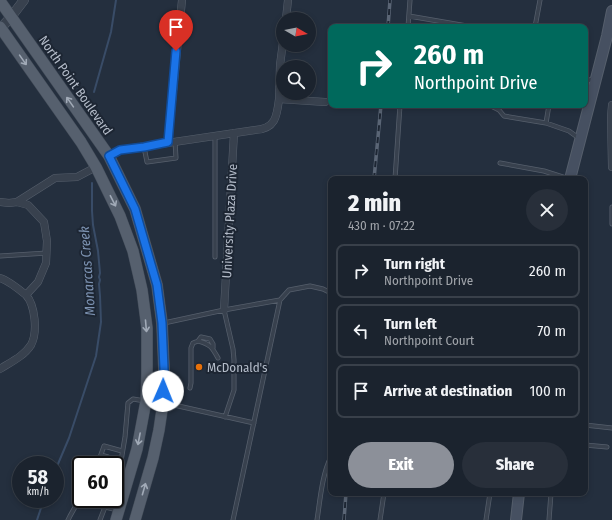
<!DOCTYPE html>
<html lang="en">
<head>
<meta charset="utf-8">
<style>
  body { margin:0; font-family:"Fira Sans Condensed",sans-serif; background:#282f3a; color:#f1f3f6; height:100vh; display:flex; flex-direction:column; font-size:15px; white-space:nowrap }
  * { box-sizing:border-box; margin:0 }
  p { font-size:13px; color:#a0a4aa }
  .icon { flex:none; width:22px; height:22px; fill:none; stroke:currentColor; stroke-width:2; stroke-linecap:round; stroke-linejoin:round }
  .map { position:relative; flex:1; overflow:hidden }
  .sheet { position:absolute; left:328px; top:176px; width:260px; height:320px; display:flex; flex-direction:column; background:#1b232e; border-radius:8px; box-shadow:0 2px 6px #0003,0 0 0 1px #39404a }
  .sheet>* { flex:none }
  .guide { position:absolute; left:328px; top:24px; width:260px; height:84px; border-radius:8px; box-shadow:0 2px 6px #0003,0 0 0 1px #39404a; background:#00695c; color:#fff; overflow:hidden }
  .needle { width:26px; rotate:99deg }
  .controls { position:absolute; left:276px; top:12px; display:grid; gap:8px }
  .controls a { display:grid; place-items:center; width:40px; height:40px; border-radius:50%; background:#1b232e; box-shadow:0 2px 6px #0003,0 0 0 1px #39404a; font-size:20px }
  .speed { position:absolute; left:12px; top:456px; display:flex; gap:8px; font-size:20px; font-weight:700; text-align:center }
  .speed>* { display:grid; place-content:center; width:52px; height:52px; border-radius:50%; background:#1b232e; box-shadow:0 2px 6px #0003,0 0 0 1px #39404a; line-height:1 }
  .speed small { font-size:10px; font-weight:400 }
  .speed .limit { border:2px solid #111; border-radius:6px; background:#fff; color:#111 }
  .pin { position:absolute; display:grid; place-items:center; width:34px; height:34px; color:#fff; margin:-41px -17px; border-radius:50% 50% 50% 0; rotate:-45deg; box-shadow:0 0 4px #0007 }
  .pin .icon { rotate:45deg }
  .me { position:absolute; width:44px; margin:-22px; rotate:1deg; stroke-linejoin:round; filter:drop-shadow(0 0 3px #0008) }
  .turn { display:flex; align-items:center; gap:14px; height:84px; padding:0 20px; font-size:18px }
  .turn .icon { width:52px; height:52px; stroke-width:2.5 }
  .turn b { display:block; font-size:28px; line-height:34px }
  .round { display:grid; place-items:center; flex:none; width:42px; height:42px; border-radius:21px; background:#282f3a }
  .overview { display:flex; align-items:center; justify-content:space-between; height:68px; padding:0 20px }
  h1 { font-size:24px; font-weight:800; line-height:30px }
  .button { display:flex; gap:8px; margin-top:auto; padding:8px 20px }
  .button a { flex:1; height:46px; border-radius:24px; background:#8c9099; color:#fff; font-size:16px; font-weight:800; line-height:46px; text-align:center }
  .button a+a { background:#282f3a; color:#f1f3f6 }
  ul { padding:0; list-style:none }
  li { display:flex; align-items:center; gap:12px; height:54px; margin:0 8px 6px; padding:0 12px; border:2px solid #39404a; border-radius:8px }
  li div { flex:1 }
  li b { display:block; font-size:15px }
  li em { font-style:normal }
  .map>svg:first-child { display:block }
</style>
</head>
<body>
<div class="map">
<svg width="612" height="520" viewBox="0 0 612 520">
  <rect width="100%" height="100%" fill="#242f3e"/>
  <g fill="none" stroke-linecap="round" stroke-linejoin="round">
    <path stroke="#394c67" stroke-width="2" d="M 94,92 L 111,32 L 116,0
      M 55,471 L 69,438 L 96,356 L 101,322 L 100,296 L 99,284 L 100,280 L 99,277 L 100,273 L 98,251 L 93,225 L 92,211 L 92,183
      M 37,520 L 44,499"/>
    <defs>
      <path id="service" d="M 409,16 L 473,27
        M 408,27 L 410,0
        M 535,27 L 540,0
        M 309,73 L 312,74 L 312,82 L 309,85
        M 585,82 L 594,78
        M 491,106 L 499,110 L 504,116 L 546,123 L 569,131 L 580,139
        M 546,123 L 549,105
        M 144,147 L 147,162 L 176,158 L 175,141
        M 500,163 L 544,171 L 569,179
        M 395,179 L 400,105
        M 612,207 L 612,224
        M 0,256 L 47,253
        M 215,257 L 215,136
        M 280,300 L 289,290 L 310,286 L 323,289 L 331,293
        M 224,310 L 233,349 L 234,360 L 234,390 L 225,417
        M 164,323 L 224,310 L 280,300 L 233,520
        M 198,341 L 201,337 L 210,339 L 213,344 L 213,348
        M 190,388 L 191,383 L 191,348 L 193,343 L 198,341 C 210,344 212,347 218,358
        M 165,403 L 254,423
        M 585,425 L 612,428
        M 585,445 L 607,447
        M 101,455 L 108,457
        M 99,460 L 104,446 L 122,451
        M 115,478 L 121,461 L 125,437 L 128,403 L 133,399 L 145,401
        M 81,481 L 77,491 L 81,492
        M 107,499 L 105,507 L 118,510
        M 68,520 L 70,516 L 79,500 L 105,507 L 100,520
        M 317,520 C 320,501 322,474 331,457
        M 380,520 L 384,493
        M 486,520 L 490,493
        M 549,520 L 551,493"/>
      <path id="minor" d="M 286,19 L 288,0
        M 279,99 L 280,65 L 283,42
        M 612,105 L 611,117 L 612,167
        M 168,142 L 182,0
        M 109,156 L 120,150 L 255,130 C 275,129 277,117 279,99 L 325,102
        M 0,202 L 9,203 L 17,202 L 55,178 L 77,177 L 96,167
        M 17,202 L 28,205 L 44,222 L 47,241 L 46,263 L 38,282 L 26,295
        M 0,278 C 7,280 20,290 26,295 C 35,305 38,332 31,345 C 24,356 11,362 0,369
        M 224,310 L 234,133"/>
      <path id="tertiary" d="M 0,29 L 11,17 L 24,0"/>
      <path id="secondary" d="M 570,179 L 607,36 L 612,11
        M 516,520 L 519,493"/>
      <path id="primary" d="M 0,1 L 109,156 L 135,209 L 157,285 L 162,323 L 164,369 L 163,403 L 159,430 L 153,458 L 135,520
        M 0,27 L 81,142 L 96,167 L 120,216 L 133,251 L 142,290 L 147,328 L 147,374 L 146,401 L 137,449 L 116,520
        M 153,378 C 157,389 149,397 163,403"/>
    </defs>
    <use href="#service" stroke="#565f6c" stroke-width="5"/>
    <use href="#minor" stroke="#565f6c" stroke-width="8"/>
    <use href="#tertiary" stroke="#565f6c" stroke-width="10"/>
    <use href="#secondary" stroke="#565f6c" stroke-width="12"/>
    <use href="#primary" stroke="#414a57" stroke-width="12"/>
    <use href="#service" stroke="#38414e" stroke-width="3.5"/>
    <use href="#minor" stroke="#38414e" stroke-width="7"/>
    <use href="#tertiary" stroke="#38414e" stroke-width="9"/>
    <use href="#secondary" stroke="#465061" stroke-width="10"/>
    <use href="#primary" stroke="#56606e" stroke-width="11"/>
    <defs>
      <path id="rail" d="M 388,27 L 390,0
        M 374,179 L 381,105
        M 344,520 L 346,493"/>
    </defs>
    <use href="#rail" stroke="#5a6575" stroke-width="3.5"/>
    <use href="#rail" stroke="#1d2633" stroke-width="2" stroke-dasharray="6" stroke-linecap="butt"/>
  </g>
  <defs><path id="oneway-shaft" d="M-6 0H5M1.5-3L5.5 0L1.5 3" fill="none" stroke-width="1.6" stroke-linecap="round" stroke-linejoin="round"/></defs>
  <g stroke="#a1aab7">
    <use href="#oneway-shaft" transform="translate(23 60) rotate(55)"/>
    <use href="#oneway-shaft" transform="translate(70 102) rotate(-125)"/>
    <use href="#oneway-shaft" transform="translate(113 201) rotate(63)"/>
    <use href="#oneway-shaft" transform="translate(146 326) rotate(85)"/>
    <use href="#oneway-shaft" transform="translate(139 439) rotate(101)"/>
    <use href="#oneway-shaft" transform="translate(144 489) rotate(-74)"/>
  </g>
  <g fill="none" stroke-linecap="round" stroke-linejoin="round">
    <defs>
      <path id="route" d="M 163,391 L 164,369 L 162,323 L 157,285 L 135,209 L 109,156 L 120,150 L 144,147 L 168,142 L 176,51"/>
    </defs>
    <use href="#route" stroke="#114b97" stroke-width="10"/>
    <use href="#route" stroke="#1a73e8" stroke-width="7"/>
  </g>
  <circle fill="#e8710a" stroke="#1d2633" stroke-width="1.5" cx="199" cy="367" r="4"/>
  <g text-anchor="middle" stroke-width="4" stroke-linejoin="round" paint-order="stroke">
    <g font-size="13" fill="#b4bcc9" stroke="#1d2633">
      <text transform="translate(76 85) rotate(55)" y="5">North Point Boulevard</text>
      <text transform="translate(229 221) rotate(-87)" y="5">University Plaza Drive</text>
    </g>
    <g font-size="13" fill="#b4bcc9" stroke="#1d2633" text-anchor="start">
      <text x="207" y="372">McDonald's</text>
    </g>
    <g font-size="14" font-style="italic" fill="#7c92b1" stroke="#1d2633">
      <text transform="translate(87 271) rotate(-94)" y="5">Monarcas Creek</text>
    </g>
  </g>
</svg>
<div class="controls">
<a><svg class="needle" viewBox="-14 -14 28 28"><path d="M0-13l5 13h-10z" fill="#e53935"/><path d="M0 13l5-13h-10z" fill="#a0a4aa"/></svg></a>
<a><svg class="icon" aria-label="search" viewBox="0 0 24 24"><circle cx="10" cy="10" r="6"/><path d="M15 15l6 6"/></svg></a>
</div>
<div class="speed"><div>58<small>km/h</small></div><div class="limit">60</div></div>
<div class="pin" style="left:176px;top:51px;background:#d93025"><svg class="icon" aria-label="arrive" viewBox="0 0 24 24"><path d="M6 21V4h12l-3 4 3 4H6"/></svg></div>
<svg class="me" style="left:163px;top:391px" viewBox="-20 -20 40 40"><circle r="19" fill="#fff"/><path d="M0-13L10 11 0 6-10 11z" fill="#1a73e8"/></svg>
<div class="guide">
<div class="turn"><svg class="icon" aria-label="right" viewBox="0 0 24 24"><path d="M7 20v-9h11M14 6l5 5-5 5"/></svg><div><b>260 m</b>Northpoint Drive</div></div>
</div>
<section class="sheet">
<div class="overview"><div><h1>2 min</h1><p>430 m · 07:22</p></div><a class="round"><svg class="icon" aria-label="close" viewBox="0 0 24 24"><path d="M6 6l12 12M18 6L6 18"/></svg></a></div>
<ul>
<li><svg class="icon" aria-label="right" viewBox="0 0 24 24"><path d="M7 20v-9h11M14 6l5 5-5 5"/></svg><div><b>Turn right</b><p>Northpoint Drive</p></div><em>260 m</em></li>
<li><svg class="icon" aria-label="left" viewBox="0 0 24 24"><path d="M17 20v-9H6M10 6l-5 5 5 5"/></svg><div><b>Turn left</b><p>Northpoint Court</p></div><em>70 m</em></li>
<li><svg class="icon" aria-label="arrive" viewBox="0 0 24 24"><path d="M6 21V4h12l-3 4 3 4H6"/></svg><div><b>Arrive at destination</b></div><em>100 m</em></li>
</ul>
<div class="button"><a>Exit</a><a>Share</a></div>
</section>
</div>
</body>
</html>
